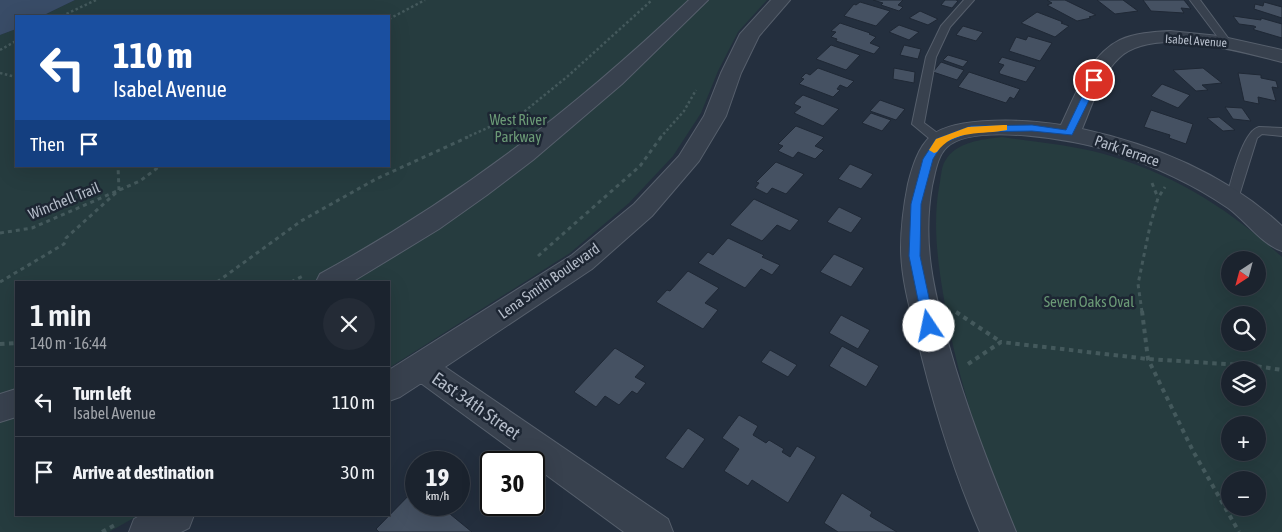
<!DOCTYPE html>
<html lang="en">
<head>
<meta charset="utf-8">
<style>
  body { margin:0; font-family:"Asap Condensed",sans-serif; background:#242b36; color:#f1f3f6; height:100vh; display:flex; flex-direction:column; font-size:19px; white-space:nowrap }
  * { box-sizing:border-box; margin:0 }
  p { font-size:16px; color:#a0a4aa }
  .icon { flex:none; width:28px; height:28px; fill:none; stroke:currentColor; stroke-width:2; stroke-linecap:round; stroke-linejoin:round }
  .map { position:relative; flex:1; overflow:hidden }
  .panel { position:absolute; left:15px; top:281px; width:375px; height:235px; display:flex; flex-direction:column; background:#1b232e; border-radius:0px; box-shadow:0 5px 20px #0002,0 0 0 1px #39404a }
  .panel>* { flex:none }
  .banner { position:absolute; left:15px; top:15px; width:375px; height:152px; border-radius:0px; box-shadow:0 5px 20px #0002,0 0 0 1px #39404a; background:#1a4fa0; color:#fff; overflow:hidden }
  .needle { width:32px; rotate:216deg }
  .controls { position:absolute; left:1221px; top:251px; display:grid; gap:10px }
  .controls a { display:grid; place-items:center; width:45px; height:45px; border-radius:50%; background:#1b232e; box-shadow:0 5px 20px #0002,0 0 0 1px #39404a; font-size:25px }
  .speed { position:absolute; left:405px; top:451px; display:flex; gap:10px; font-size:25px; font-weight:700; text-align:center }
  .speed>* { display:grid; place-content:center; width:65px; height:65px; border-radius:50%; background:#1b232e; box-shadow:0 5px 20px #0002,0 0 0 1px #39404a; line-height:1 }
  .speed small { font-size:12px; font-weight:400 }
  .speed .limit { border:2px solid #111; border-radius:8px; background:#fff; color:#111 }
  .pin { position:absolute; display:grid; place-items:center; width:42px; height:42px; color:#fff; margin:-21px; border:2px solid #fff; border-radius:50%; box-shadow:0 1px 5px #0007 }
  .me { position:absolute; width:55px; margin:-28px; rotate:349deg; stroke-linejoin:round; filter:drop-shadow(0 0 4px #0008) }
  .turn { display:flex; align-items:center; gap:18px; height:105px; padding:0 15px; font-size:22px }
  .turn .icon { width:65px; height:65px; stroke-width:2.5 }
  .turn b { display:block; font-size:35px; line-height:42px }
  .then { display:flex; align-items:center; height:48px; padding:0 15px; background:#0003; gap:10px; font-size:19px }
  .round { display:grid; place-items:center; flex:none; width:52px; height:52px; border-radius:26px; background:#242b36 }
  .headline { display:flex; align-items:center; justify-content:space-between; height:85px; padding:0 15px }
  h1 { font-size:30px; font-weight:600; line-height:38px }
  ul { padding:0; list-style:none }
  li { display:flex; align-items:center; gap:15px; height:70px; padding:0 15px; border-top:1px solid #39404a }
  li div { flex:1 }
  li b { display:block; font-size:19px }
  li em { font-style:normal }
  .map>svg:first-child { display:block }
</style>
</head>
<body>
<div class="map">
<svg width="1282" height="532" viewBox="0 0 1282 532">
  <rect width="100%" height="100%" fill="#242f3e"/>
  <path fill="#263c3f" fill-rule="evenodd" d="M 75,0 L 767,0 L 738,32 L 718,71 L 701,113 L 673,156 L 629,203 L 570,253 L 389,368 L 389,282 L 16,282 L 16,515 L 139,515 L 109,532 L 0,532 L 0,35 L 16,29 L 16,166 L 389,166 L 389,16 L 42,16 Z
    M 1002,137 C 1036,142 1072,145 1104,154 C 1174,174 1229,209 1282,257 L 1282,532 L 1017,532 C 982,456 956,375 943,293 C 937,257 933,222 939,187 C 941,179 941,167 945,161 C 957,141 981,140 1002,137 ZM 1230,260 L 1258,260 L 1258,288 L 1230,288 ZM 1230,315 L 1258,315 L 1258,342 L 1230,342 ZM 1230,370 L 1258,370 L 1258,398 L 1230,398 ZM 1230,425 L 1258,425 L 1258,452 L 1230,452 ZM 1230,480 L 1258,480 L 1258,508 L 1230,508 Z"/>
  <path fill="#394c67" d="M 0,0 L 75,0 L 42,16 L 16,16 L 16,29 L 0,35 Z"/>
  <path fill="#455162" stroke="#1f2835" d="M 873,0 L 903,0 L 898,5 L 903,7 L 899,11 L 881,5 L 883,3 Z
    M 945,0 L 956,0 L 958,1 L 952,8 L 941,5 Z
    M 1047,0 L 1065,0 L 1096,15 L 1089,17 L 1091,18 L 1077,21 L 1047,5 L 1052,3 Z
    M 1097,0 L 1123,0 L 1138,11 L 1115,14 Z
    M 1143,0 L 1184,0 L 1191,9 L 1181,8 L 1184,13 L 1151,11 Z
    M 860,2 L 890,11 L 876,26 L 844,16 L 854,4 L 856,5 Z
    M 1264,2 L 1282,7 L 1282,18 L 1254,9 L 1255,4 L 1263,6 Z
    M 920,11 L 938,19 L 928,25 L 909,18 Z
    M 1037,12 L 1063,22 L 1061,23 L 1069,26 L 1055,37 L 1021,23 Z
    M 1233,16 L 1261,20 L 1261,18 L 1282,24 L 1282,38 L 1255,30 L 1253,29 L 1256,27 L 1254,26 L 1239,24 Z
    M 840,23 L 870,33 L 869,34 L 876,37 L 870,43 L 880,47 L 874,54 L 836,41 L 837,39 L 831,37 L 836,32 L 831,31 Z
    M 899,25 L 919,32 L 909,40 L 889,32 Z
    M 963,26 L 983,32 L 976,41 L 956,35 Z
    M 1028,36 L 1052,43 L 1040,61 L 1009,51 L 1016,37 L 1026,40 Z
    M 831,45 L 860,55 L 846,70 L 816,59 Z
    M 904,45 L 921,49 L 918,59 L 900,55 Z
    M 948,55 L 968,61 L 963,67 L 943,60 Z
    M 1002,57 L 1036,67 L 1026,82 L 1000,74 L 999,72 L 1004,65 L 998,63 Z
    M 941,62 L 964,70 L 957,80 L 933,72 Z
    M 818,68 L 854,81 L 847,88 L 840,85 L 837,89 L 840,90 L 833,97 L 799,84 L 804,79 L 801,78 L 806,73 L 810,75 Z
    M 894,68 L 915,72 L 914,83 L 893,79 Z
    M 1203,68 L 1222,83 L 1202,85 L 1208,90 L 1196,91 L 1173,70 Z
    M 969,72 L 1020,89 L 1014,99 L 1010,97 L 1006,103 L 958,87 Z
    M 1238,73 L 1261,75 L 1261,78 L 1276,81 L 1278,88 L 1272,87 L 1276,101 L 1258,97 L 1259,104 L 1244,101 Z
    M 1162,84 L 1190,95 L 1178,108 L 1151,96 Z
    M 803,95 L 839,109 L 823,126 L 794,113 L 801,107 L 794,104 L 796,101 Z
    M 880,100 L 905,109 L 896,120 L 870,111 Z
    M 1225,107 L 1242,108 L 1251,121 L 1233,119 Z
    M 1151,110 L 1193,124 L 1186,144 L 1169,138 L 1170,135 L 1144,127 Z
    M 871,113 L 891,120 L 882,131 L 862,123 Z
    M 1219,117 L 1235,130 L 1223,131 L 1207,118 Z
    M 796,126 L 824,137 L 815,146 L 824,150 L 815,159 L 798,152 L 793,158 L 778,151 L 783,146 L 778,144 Z
    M 776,162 L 804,174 L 786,194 L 772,188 L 767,194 L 755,188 L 759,183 L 756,182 Z
    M 850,164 L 873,174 L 861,189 L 838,179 Z
    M 754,199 L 799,220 L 790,231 L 777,225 L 762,241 L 730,225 Z
    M 839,207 L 862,218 L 851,233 L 827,222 Z
    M 728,238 L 764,255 L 762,257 L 780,265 L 772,275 L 761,269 L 745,288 L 698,263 L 708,252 L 713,255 Z
    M 834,254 L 864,268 L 851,287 L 820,272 Z
    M 688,271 L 719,288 L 705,303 L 718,310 L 703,329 L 656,302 L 667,290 L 670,291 Z
    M 841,315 L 870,330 L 858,349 L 829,333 Z
    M 842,346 L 879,366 L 866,387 L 829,366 Z
    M 615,348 L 645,366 L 635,377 L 646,383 L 637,394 L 632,391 L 619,405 L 605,396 L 596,407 L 574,392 Z
    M 770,350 L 797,365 L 788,377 L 761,362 Z
    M 739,415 L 758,426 L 753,435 L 766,443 L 769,440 L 784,449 L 782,452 L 790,457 L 797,446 L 816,457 L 788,503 L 752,480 L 748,486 L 724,471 L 739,449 L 722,438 Z
    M 688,428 L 705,439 L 683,469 L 665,458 Z
    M 416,488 L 416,505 L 439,505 L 472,532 L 379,532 L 376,529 Z
    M 842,493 L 872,512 L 870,516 L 897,532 L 838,532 L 824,523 Z"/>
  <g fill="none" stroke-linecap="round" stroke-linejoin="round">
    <defs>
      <path id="service" d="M 964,0 L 974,0 L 950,27 L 936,57 L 924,123 L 944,138 L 946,141 L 944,144 L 936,144 L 912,124 L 926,57 L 941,26 Z
        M 1190,0 L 1200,0 L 1231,42 L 1229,44 L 1223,44 Z
        M 1259,127 L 1282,128 L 1282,136 L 1262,134 L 1257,138 L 1238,199 L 1236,202 L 1228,202 L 1226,199 C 1231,183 1242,131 1259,127 Z"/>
      <path id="minor" d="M 689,0 L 708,0 L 622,84 L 533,160 L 487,195 L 439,229 L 352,282 L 316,282 L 320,274 C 460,197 573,110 689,0 Z
        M 771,0 L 790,0 L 759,36 L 741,73 L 726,116 L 699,161 L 652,216 L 592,269 L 445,367 L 668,519 L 673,532 L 624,532 L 534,466 L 534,462 L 529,462 L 422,384 L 420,384 L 400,397 L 389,401 L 389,370 L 572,255 L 634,204 L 679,156 L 704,116 L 721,73 L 740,34 Z
        M 1170,31 L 1219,36 L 1282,50 L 1282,62 C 1241,52 1154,25 1119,58 C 1100,76 1092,106 1082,129 C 1155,145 1227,175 1282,226 L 1282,251 C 1261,244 1246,221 1228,208 C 1192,183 1151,165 1110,151 C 1077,140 974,122 947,147 C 937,156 935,174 932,186 C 922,244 934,292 949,346 C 967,410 991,471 1016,532 L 980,532 C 952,468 932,401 916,333 C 909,306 901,276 901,248 C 901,226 904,204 908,184 C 912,168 918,147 931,136 C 956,115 1031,120 1061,125 C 1075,96 1089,55 1120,40 C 1135,33 1154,32 1170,31 Z
        M 16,389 L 16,417 L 0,422 L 0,394 Z
        M 141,515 L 194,515 L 189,528 L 181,532 L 129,532 L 134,519 Z"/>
    </defs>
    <use href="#service" stroke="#565f6c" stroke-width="2"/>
    <use href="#minor" stroke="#565f6c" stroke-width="2"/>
    <path stroke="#44595c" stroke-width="2.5" stroke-dasharray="2.5 2.5" stroke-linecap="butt" d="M 62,16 L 96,0
      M 389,19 L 425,0
      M 0,50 L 16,41
      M 0,73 L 16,77
      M 465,138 L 525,111 L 568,76 L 652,0
      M 660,138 L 684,111 L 696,90"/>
    <path stroke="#44595c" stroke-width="3" stroke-dasharray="4 4" stroke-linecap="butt" d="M 1152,183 L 1158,198
      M 0,233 L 32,228 L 140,181 L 160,166
      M 538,256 L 640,166 L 661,137
      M 0,282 L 64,244 L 66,238 L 119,190 L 118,166
      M 217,282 L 301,221 L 376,179 L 468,137
      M 291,282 L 303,276
      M 1142,312 L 1138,284 L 1150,226 L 1158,198 L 1165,187"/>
    <path stroke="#44595c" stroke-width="4" stroke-dasharray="4.5 4.5" stroke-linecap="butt" d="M 1142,311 L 1148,359 L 1193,451 L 1239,532
      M 956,312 L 1001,342
      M 0,344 L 16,343
      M 968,364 L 1001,342 L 1148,359 L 1256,366 L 1282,370
      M 102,532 L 115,525"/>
    <use href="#service" fill="#38414e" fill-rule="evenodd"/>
    <use href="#minor" fill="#38414e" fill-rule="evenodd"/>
  </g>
  <path fill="#1a73e8" stroke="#114b97" d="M 1094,77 L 1099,80 L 1072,135 L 1032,131 L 972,132 L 943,143 L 933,159 L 921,204 L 920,256 L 935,326 L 933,329 L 924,329 L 909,256 L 911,204 L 923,159 L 936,139 L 971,126 L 1032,125 L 1066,130 L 1090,80 Z"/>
  <path fill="#f59e0b" d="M 1003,125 L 1007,125 L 1007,130 C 983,135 953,129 937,152 L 934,153 L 929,150 L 936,139 L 968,127 Z"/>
  <g text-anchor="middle" stroke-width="5" stroke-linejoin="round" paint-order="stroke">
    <g font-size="12" fill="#b4bcc9" stroke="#1d2633">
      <text transform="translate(1196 41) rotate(4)" y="4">Isabel Avenue</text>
    </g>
    <g font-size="15" fill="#6b9a76" stroke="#1d2633">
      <text x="518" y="125">West River<tspan x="518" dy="17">Parkway</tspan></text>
      <text x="1089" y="307">Seven Oaks Oval</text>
    </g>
    <g font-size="15" fill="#b4bcc9" stroke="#1d2633">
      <text transform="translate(1127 151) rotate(19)" y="5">Park Terrace</text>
      <text transform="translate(64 201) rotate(-22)" y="5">Winchell Trail</text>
      <text transform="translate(549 281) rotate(-35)" y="5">Lena Smith Boulevard</text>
    </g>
    <g font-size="18" fill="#b4bcc9" stroke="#1d2633">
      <text transform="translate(476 406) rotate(35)" y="6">East 34th Street</text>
    </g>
  </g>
</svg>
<div class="controls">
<a><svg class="needle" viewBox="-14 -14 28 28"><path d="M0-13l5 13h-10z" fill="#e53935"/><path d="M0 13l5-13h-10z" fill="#a0a4aa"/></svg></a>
<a><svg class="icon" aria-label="search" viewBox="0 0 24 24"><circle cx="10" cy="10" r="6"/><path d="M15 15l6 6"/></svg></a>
<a><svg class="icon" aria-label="layers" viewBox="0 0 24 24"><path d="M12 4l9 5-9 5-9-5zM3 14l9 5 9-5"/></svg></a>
<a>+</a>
<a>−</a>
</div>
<div class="speed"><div>19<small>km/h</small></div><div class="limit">30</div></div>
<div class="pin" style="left:1094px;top:80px;background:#d93025"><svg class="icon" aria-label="arrive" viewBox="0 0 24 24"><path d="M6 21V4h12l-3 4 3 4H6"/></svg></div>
<svg class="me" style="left:929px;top:326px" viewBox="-20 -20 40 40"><circle r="19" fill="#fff"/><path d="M0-13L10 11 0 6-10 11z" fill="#1a73e8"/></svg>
<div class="banner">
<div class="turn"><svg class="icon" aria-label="left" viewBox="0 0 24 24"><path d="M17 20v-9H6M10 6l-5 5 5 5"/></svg><div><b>110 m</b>Isabel Avenue</div></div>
<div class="then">Then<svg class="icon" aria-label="arrive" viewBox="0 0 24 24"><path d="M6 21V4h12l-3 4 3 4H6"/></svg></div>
</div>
<section class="panel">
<div class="headline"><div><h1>1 min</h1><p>140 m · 16:44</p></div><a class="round"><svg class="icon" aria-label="close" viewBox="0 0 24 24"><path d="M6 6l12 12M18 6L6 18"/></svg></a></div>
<ul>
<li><svg class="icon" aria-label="left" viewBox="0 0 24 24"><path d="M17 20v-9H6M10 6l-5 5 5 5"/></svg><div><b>Turn left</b><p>Isabel Avenue</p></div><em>110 m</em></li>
<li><svg class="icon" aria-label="arrive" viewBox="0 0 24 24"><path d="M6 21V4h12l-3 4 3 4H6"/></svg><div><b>Arrive at destination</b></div><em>30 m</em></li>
</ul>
</section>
</div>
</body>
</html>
